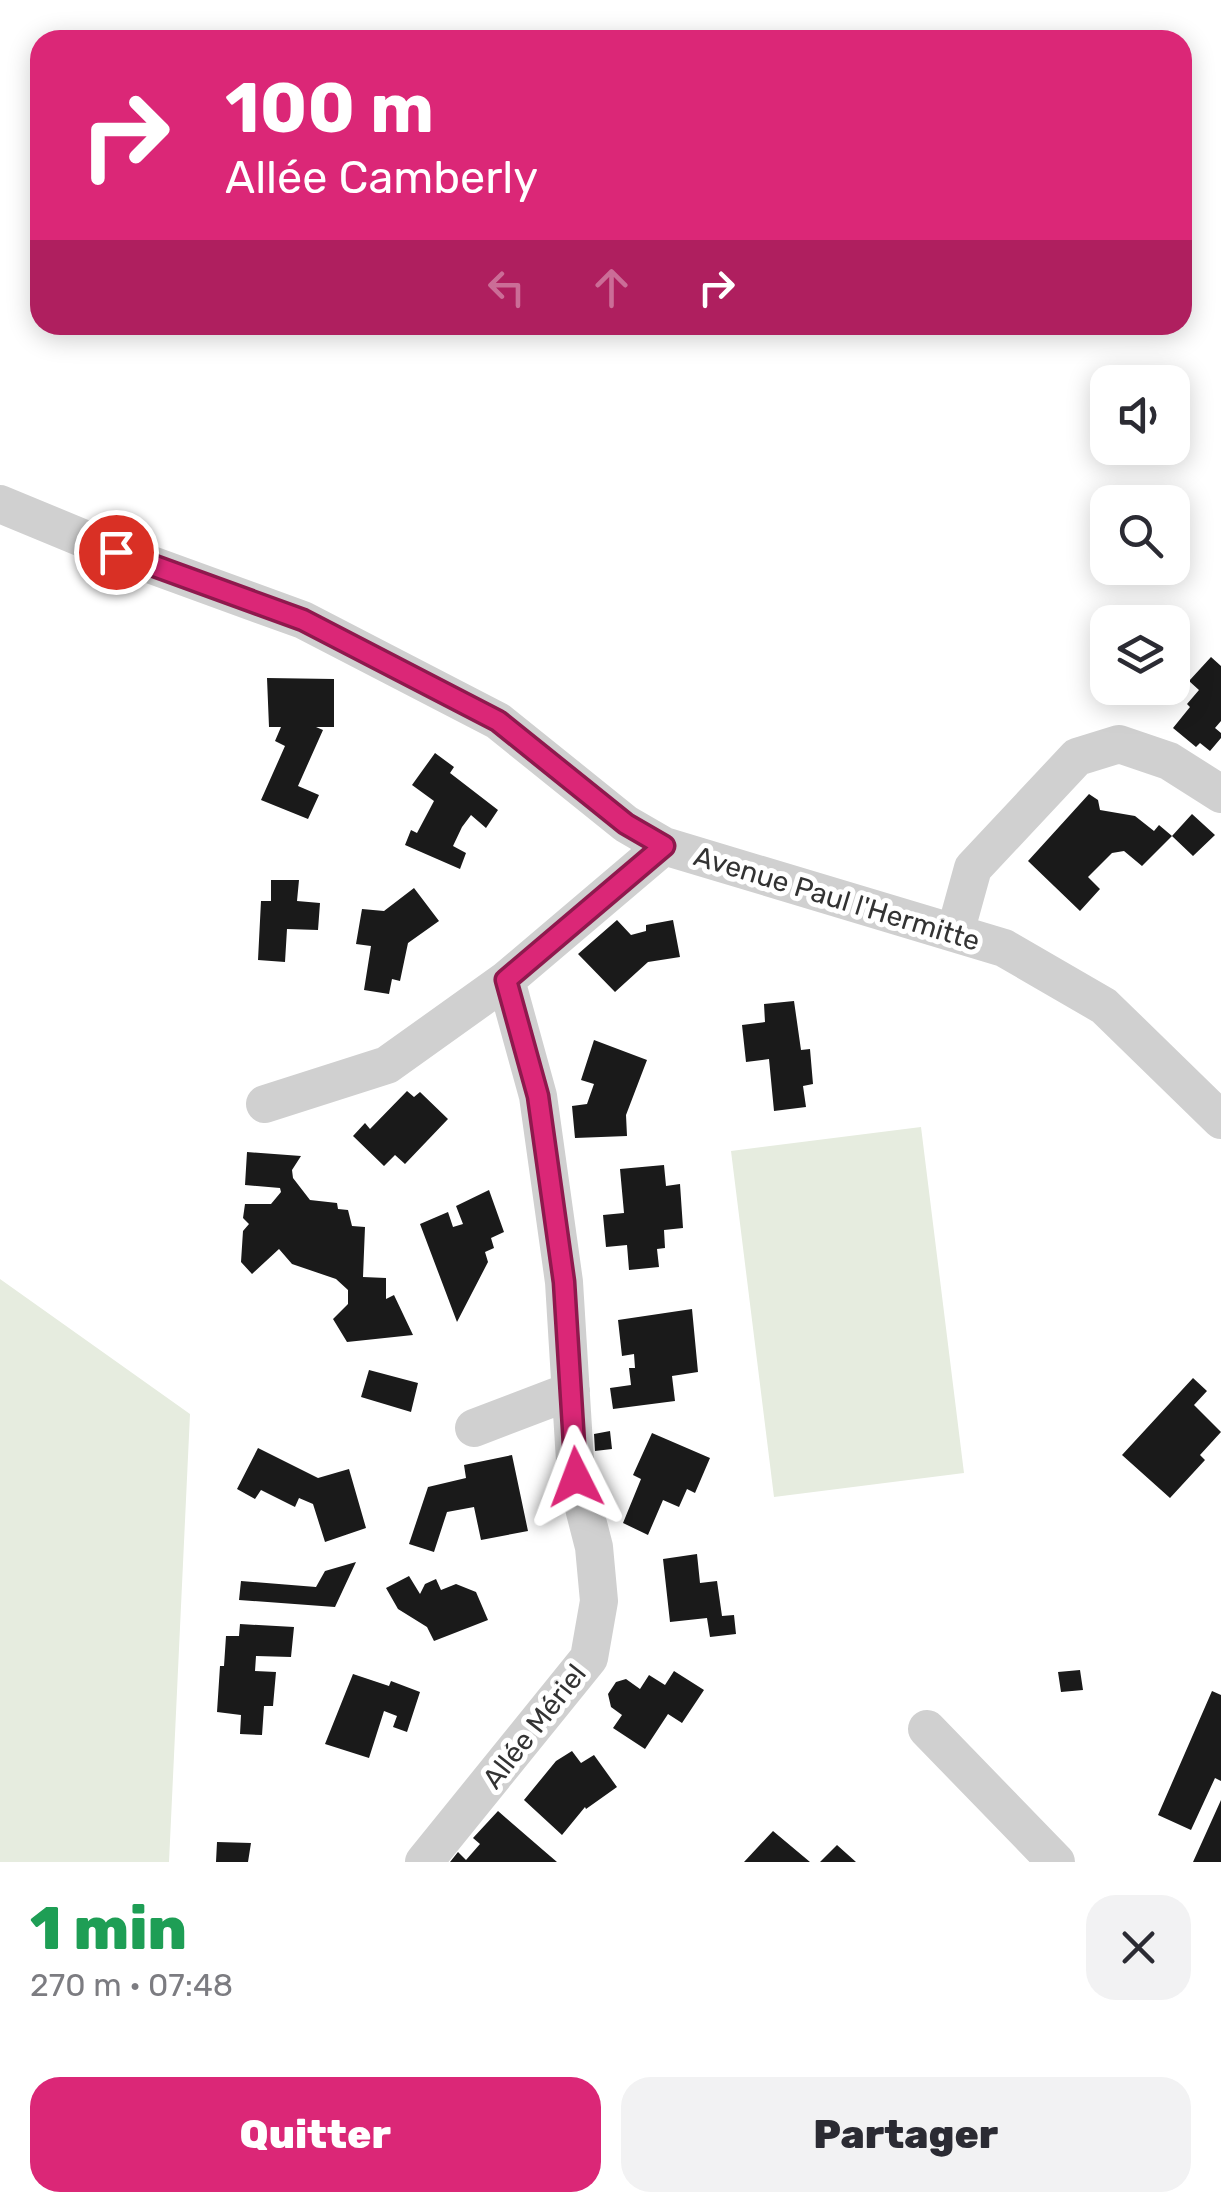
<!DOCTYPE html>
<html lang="fr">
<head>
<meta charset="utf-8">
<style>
  body { margin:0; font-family:Rubik,sans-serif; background:#f2f2f3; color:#2b2b33; height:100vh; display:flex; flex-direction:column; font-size:38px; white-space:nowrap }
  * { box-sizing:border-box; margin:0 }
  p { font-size:32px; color:#7c7c81 }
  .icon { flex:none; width:55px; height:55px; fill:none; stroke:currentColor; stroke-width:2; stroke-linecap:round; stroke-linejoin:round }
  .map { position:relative; height:1862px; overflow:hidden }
  .details { display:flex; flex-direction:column; background:#fff; flex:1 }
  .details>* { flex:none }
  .top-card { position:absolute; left:30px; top:30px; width:1162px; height:305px; border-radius:30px; box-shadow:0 5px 25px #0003; background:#db2777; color:#fff; overflow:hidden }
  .buttons { position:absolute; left:1090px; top:365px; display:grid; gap:20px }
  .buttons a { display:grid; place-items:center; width:100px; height:100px; border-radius:20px; background:#fff; box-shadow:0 5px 25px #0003; font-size:50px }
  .pin { position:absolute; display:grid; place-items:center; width:85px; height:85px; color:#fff; margin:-42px; border:5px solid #fff; border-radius:50%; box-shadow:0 2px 10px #0007 }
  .me { position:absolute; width:110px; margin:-55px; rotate:357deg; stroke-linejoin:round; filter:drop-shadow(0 0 8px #0008) }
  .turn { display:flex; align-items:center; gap:35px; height:210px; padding:0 30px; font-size:45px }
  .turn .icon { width:130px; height:130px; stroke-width:2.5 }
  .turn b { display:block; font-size:70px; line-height:85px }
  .lanes { display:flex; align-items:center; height:95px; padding:0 30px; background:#0003; justify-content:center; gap:50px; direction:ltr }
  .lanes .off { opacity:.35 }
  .round { display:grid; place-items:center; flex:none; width:105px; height:105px; border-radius:30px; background:#f2f2f3 }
  .overview { display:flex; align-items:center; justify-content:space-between; height:170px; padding:0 30px }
  h1 { font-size:60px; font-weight:800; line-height:75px; color:#1e9e55 }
  .cta { display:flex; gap:20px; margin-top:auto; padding:20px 30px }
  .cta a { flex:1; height:115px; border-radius:30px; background:#db2777; color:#fff; font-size:40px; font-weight:800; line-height:115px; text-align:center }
  .cta a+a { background:#f2f2f3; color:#2b2b33 }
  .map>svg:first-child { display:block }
</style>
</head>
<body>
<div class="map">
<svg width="1221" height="1862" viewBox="0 0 1221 1862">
  <rect width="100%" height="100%" fill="#fff"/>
  <path fill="#e6ecdf" d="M 921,1127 L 964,1473 L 774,1497 L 731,1151 Z
    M 0,1279 L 190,1414 L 169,1862 L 0,1862 Z"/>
  <path fill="#1a1a1a" d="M 1211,657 L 1221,666 L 1221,721 L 1215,728 L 1221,733 L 1221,738 L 1210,751 L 1200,743 L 1196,747 L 1173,728 L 1190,707 L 1187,704 L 1199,690 L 1189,681 Z
    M 267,678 L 334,679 L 334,727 L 316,727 L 323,730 L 298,786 L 319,795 L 308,819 L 261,800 L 285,746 L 275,741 L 281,727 L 269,727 Z
    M 435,753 L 454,767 L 450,773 L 498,810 L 486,828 L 471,815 L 462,827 L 453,846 L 466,853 L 460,869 L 405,845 L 411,830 L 417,833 L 434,801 L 412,785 Z
    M 1089,794 L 1098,800 L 1100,810 L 1135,816 L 1154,831 L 1159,825 L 1172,836 L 1142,866 L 1124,851 L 1112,853 L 1088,877 L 1100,889 L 1080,911 L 1028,861 Z
    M 1192,814 L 1215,835 L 1193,856 L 1172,836 Z
    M 271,880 L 299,880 L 297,901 L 320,903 L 318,930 L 287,929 L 285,962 L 258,960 L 261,901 L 271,901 Z
    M 414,888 L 439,921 L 408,943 L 400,981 L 392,979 L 389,994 L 364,990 L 371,946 L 356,944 L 362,909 L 384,911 Z
    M 617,920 L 631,935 L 646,931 L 646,925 L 673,920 L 680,957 L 648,962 L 615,992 L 578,954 Z
    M 794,1001 L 801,1050 L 810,1049 L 813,1084 L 803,1086 L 806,1107 L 774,1111 L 769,1059 L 746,1062 L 742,1025 L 765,1022 L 764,1004 Z
    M 594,1040 L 647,1060 L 626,1115 L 627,1136 L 575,1138 L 572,1106 L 587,1104 L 594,1084 L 581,1080 Z
    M 407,1091 L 414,1097 L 420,1092 L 448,1119 L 405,1164 L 395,1155 L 384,1166 L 353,1136 L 365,1123 L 370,1129 Z
    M 247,1152 L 301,1156 L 292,1170 L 293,1178 L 310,1200 L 337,1203 L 338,1209 L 348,1210 L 352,1226 L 365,1227 L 363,1277 L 386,1278 L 386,1299 L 394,1295 L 413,1335 L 347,1342 L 333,1319 L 348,1304 L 348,1290 L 336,1279 L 292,1264 L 279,1249 L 252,1274 L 241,1262 L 243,1231 L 249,1224 L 243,1218 L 245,1204 L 271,1204 L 281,1192 L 280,1188 L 245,1185 Z
    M 664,1165 L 666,1186 L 680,1184 L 683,1228 L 664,1230 L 665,1248 L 657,1249 L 659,1267 L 629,1270 L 627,1245 L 606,1247 L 603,1215 L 624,1213 L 620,1169 Z
    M 489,1190 L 504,1232 L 491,1238 L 494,1248 L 485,1252 L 488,1262 L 457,1322 L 420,1224 L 448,1212 L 453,1227 L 463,1224 L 456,1206 Z
    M 692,1309 L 698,1372 L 672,1376 L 675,1401 L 613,1409 L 610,1388 L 631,1385 L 629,1368 L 635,1368 L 634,1354 L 622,1356 L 618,1320 Z
    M 369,1370 L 418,1383 L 411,1412 L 361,1397 Z
    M 1193,1378 L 1207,1391 L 1194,1405 L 1221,1432 L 1200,1455 L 1205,1460 L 1170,1498 L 1122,1455 Z
    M 610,1431 L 612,1449 L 595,1451 L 594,1434 Z
    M 652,1433 L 710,1458 L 695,1493 L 687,1489 L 679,1507 L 663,1500 L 648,1535 L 623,1523 L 641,1479 L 633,1475 Z
    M 258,1448 L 318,1478 L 349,1469 L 366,1528 L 325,1542 L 313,1504 L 299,1498 L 295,1507 L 261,1490 L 255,1499 L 237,1489 Z
    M 512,1455 L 528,1531 L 481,1540 L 474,1507 L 447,1512 L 434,1552 L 409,1544 L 428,1487 L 466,1478 L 464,1465 Z
    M 697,1554 L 700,1583 L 717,1581 L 722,1616 L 734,1615 L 736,1634 L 710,1637 L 707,1618 L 670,1622 L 663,1559 Z
    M 356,1562 L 335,1607 L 239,1600 L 241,1581 L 316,1587 L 325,1571 Z
    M 409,1576 L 420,1594 L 425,1584 L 436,1579 L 441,1590 L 456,1584 L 476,1592 L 488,1620 L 434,1641 L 427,1627 L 398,1609 L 386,1588 Z
    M 240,1624 L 294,1627 L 291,1657 L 256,1656 L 255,1671 L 276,1672 L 273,1706 L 264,1706 L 262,1735 L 240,1734 L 241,1715 L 217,1712 L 220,1666 L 224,1666 L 226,1636 L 239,1636 Z
    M 1080,1670 L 1083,1690 L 1061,1692 L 1058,1672 Z
    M 674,1671 L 704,1690 L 682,1723 L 668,1714 L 645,1749 L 613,1728 L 622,1715 L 611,1707 L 608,1694 L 616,1682 L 626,1679 L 640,1689 L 649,1675 L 665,1685 Z
    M 353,1674 L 389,1686 L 391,1681 L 420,1692 L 407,1732 L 393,1727 L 397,1716 L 384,1711 L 369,1758 L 325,1744 Z
    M 1212,1691 L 1221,1695 L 1221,1781 L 1215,1778 L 1191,1830 L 1158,1815 Z
    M 572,1751 L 581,1763 L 594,1755 L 617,1787 L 586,1809 L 585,1807 L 562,1835 L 524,1800 L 556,1761 Z
    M 1221,1800 L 1221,1862 L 1193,1862 Z
    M 498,1811 L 543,1850 L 557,1862 L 450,1862 L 458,1852 L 466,1860 L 480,1844 L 473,1838 Z
    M 773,1831 L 810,1862 L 744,1862 Z
    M 217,1842 L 251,1843 L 248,1862 L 216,1862 Z
    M 837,1845 L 856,1862 L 820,1862 Z"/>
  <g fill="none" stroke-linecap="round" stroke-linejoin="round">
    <path stroke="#d0d0d0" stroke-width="38" d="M 0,504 L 116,552 L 303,620 L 498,721 L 626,824 L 664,846 L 1004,948 L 1104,1006 L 1221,1120
      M 955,933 L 973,868 L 1077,757 L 1119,744 L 1169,761 L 1221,794
      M 265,1104 L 387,1065 L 506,980 L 664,846
      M 474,1428 L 571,1391
      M 927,1729 L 1056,1862
      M 424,1862 L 589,1658 L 599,1601 L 594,1547 L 576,1477 L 564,1282 L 538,1096 L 506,980"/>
  </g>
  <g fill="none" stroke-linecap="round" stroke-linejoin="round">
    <defs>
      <path id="route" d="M 116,552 L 303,620 L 498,721 L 626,824 L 664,846 L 506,980 L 538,1096 L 564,1282 L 576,1477"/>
    </defs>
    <use href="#route" stroke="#8e194d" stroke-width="25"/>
    <use href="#route" stroke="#db2777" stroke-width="18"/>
  </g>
  <g text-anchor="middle" stroke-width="10" stroke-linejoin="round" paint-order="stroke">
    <g font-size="28" fill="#333" stroke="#fff">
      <text transform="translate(837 898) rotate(17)" y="10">Avenue Paul l'Hermitte</text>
      <text transform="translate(534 1726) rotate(-52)" y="10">Allée Mériel</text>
    </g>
  </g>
</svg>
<div class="buttons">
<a><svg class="icon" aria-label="sound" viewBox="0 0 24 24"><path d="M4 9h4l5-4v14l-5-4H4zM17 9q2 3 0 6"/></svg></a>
<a><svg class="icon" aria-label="search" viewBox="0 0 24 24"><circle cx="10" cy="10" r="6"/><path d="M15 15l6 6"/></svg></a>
<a><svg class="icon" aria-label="layers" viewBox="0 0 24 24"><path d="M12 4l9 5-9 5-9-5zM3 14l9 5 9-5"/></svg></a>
</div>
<div class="pin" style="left:116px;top:552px;background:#d93025"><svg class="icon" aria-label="arrive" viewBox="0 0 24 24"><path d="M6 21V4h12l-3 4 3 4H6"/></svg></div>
<svg class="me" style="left:576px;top:1477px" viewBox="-20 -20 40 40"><path d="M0-17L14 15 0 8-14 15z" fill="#db2777" stroke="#fff" stroke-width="4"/></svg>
<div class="top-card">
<div class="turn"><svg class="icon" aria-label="right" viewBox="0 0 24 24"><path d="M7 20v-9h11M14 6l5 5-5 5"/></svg><div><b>100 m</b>Allée Camberly</div></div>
<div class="lanes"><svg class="icon off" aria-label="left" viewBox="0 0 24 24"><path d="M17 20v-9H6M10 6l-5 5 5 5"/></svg><svg class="icon off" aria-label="ahead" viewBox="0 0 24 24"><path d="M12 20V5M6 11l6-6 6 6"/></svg><svg class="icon" aria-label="right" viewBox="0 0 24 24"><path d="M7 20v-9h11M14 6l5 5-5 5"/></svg></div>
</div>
</div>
<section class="details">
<div class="overview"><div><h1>1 min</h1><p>270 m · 07:48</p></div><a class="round"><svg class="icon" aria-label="close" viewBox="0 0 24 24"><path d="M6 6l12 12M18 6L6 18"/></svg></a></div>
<div class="cta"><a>Quitter</a><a>Partager</a></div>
</section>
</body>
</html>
